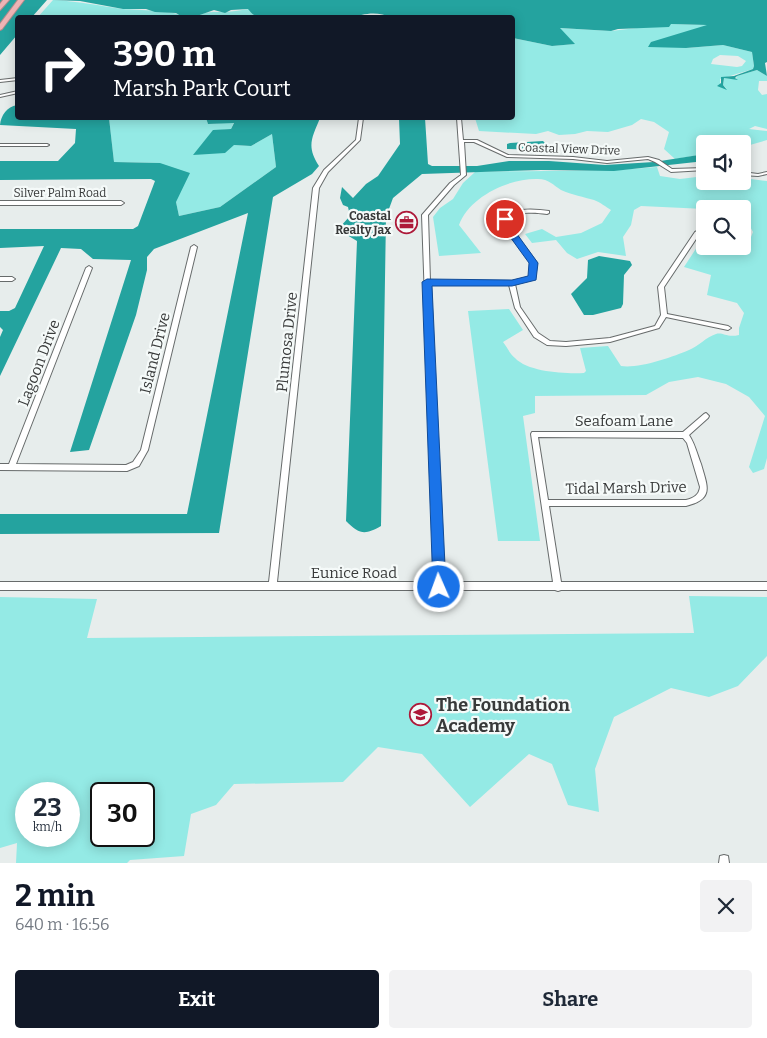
<!DOCTYPE html>
<html lang="en">
<head>
<meta charset="utf-8">
<style>
  body { margin:0; font-family:Bitter,serif; background:#f2f2f3; color:#1f2937; height:100vh; display:flex; flex-direction:column; font-size:19px; white-space:nowrap }
  * { box-sizing:border-box; margin:0 }
  p { font-size:16px; color:#747a83 }
  .icon { flex:none; width:28px; height:28px; fill:none; stroke:currentColor; stroke-width:2; stroke-linecap:round; stroke-linejoin:round }
  .map { position:relative; height:863px; overflow:hidden }
  .sheet { display:flex; flex-direction:column; background:#fff; flex:1 }
  .sheet>* { flex:none }
  .top-card { position:absolute; left:15px; top:15px; width:500px; height:105px; border-radius:5px; box-shadow:0 2px 12px #0003; background:#111827; color:#fff; overflow:hidden }
  .controls { position:absolute; left:696px; top:135px; display:grid; gap:10px }
  .controls a { display:grid; place-items:center; width:55px; height:55px; border-radius:5px; background:#fff; box-shadow:0 2px 12px #0003; font-size:25px }
  .speed { position:absolute; left:15px; top:782px; display:flex; gap:10px; font-size:25px; font-weight:700; text-align:center }
  .speed>* { display:grid; place-content:center; width:65px; height:65px; border-radius:50%; background:#fff; box-shadow:0 2px 12px #0003; line-height:1 }
  .speed small { font-size:12px; font-weight:400 }
  .speed .limit { border:2px solid #111; border-radius:8px; background:#fff; color:#111 }
  .pin { position:absolute; display:grid; place-items:center; width:42px; height:42px; color:#fff; margin:-21px; border:2px solid #fff; border-radius:50%; box-shadow:0 1px 5px #0007 }
  .me { position:absolute; width:55px; margin:-28px; rotate:358deg; stroke-linejoin:round; filter:drop-shadow(0 0 4px #0008) }
  .turn { display:flex; align-items:center; gap:18px; height:105px; padding:0 15px; font-size:22px }
  .turn .icon { width:65px; height:65px; stroke-width:2.5 }
  .turn b { display:block; font-size:35px; line-height:42px }
  .round { display:grid; place-items:center; flex:none; width:52px; height:52px; border-radius:5px; background:#f2f2f3 }
  .summary { display:flex; align-items:center; justify-content:space-between; height:85px; padding:0 15px }
  h1 { font-size:30px; font-weight:700; line-height:38px; color:#111827 }
  .action { display:flex; gap:10px; margin-top:auto; padding:10px 15px }
  .action a { flex:1; height:58px; border-radius:5px; background:#111827; color:#fff; font-size:20px; font-weight:700; line-height:58px; text-align:center }
  .action a+a { background:#f2f2f3; color:#1f2937 }
  .map>svg:first-child { display:block }
</style>
</head>
<body>
<div class="map">
<svg width="767" height="863" viewBox="0 0 767 863">
  <rect width="100%" height="100%" fill="#e7edec"/>
  <path fill="#94eae5" fill-rule="evenodd" d="M 53,0 C 77,1 100,6 123,9 C 137,10 176,10 184,17 L 37,18 Z
    M 249,9 L 254,15 L 272,17 L 194,18 C 204,11 212,12 223,12 C 231,12 240,10 249,9 Z
    M 671,24 L 709,25 L 700,29 L 686,48 L 723,45 L 752,52 L 754,66 L 753,69 L 720,79 L 720,84 L 727,89 L 723,85 L 724,78 L 736,79 L 737,76 L 757,70 L 767,76 L 767,81 L 759,81 L 758,90 L 762,95 L 767,94 L 767,129 L 755,126 L 749,129 L 767,131 L 767,140 L 743,147 L 742,144 L 705,144 L 705,154 L 675,159 L 664,149 L 669,132 L 654,122 L 641,119 L 632,125 L 608,132 L 587,131 L 575,134 L 559,135 L 548,131 L 536,134 L 479,131 L 475,118 L 512,118 L 513,38 L 552,46 L 574,44 L 559,28 L 611,31 ZM 720,55 L 738,56 L 746,61 L 742,66 L 737,67 L 711,64 L 713,59 Z
    M 109,118 L 206,118 L 208,124 L 234,122 L 231,129 L 213,131 L 194,155 L 234,145 L 251,146 L 272,134 L 276,167 L 220,207 L 179,216 L 176,202 L 160,163 L 114,162 Z
    M 657,167 L 660,176 L 680,179 L 705,176 L 705,181 L 742,181 L 743,178 L 767,181 L 767,458 L 764,469 L 753,473 L 749,467 L 765,416 L 749,397 L 726,384 L 698,377 L 669,382 L 646,395 L 535,396 L 535,413 L 523,416 L 540,541 L 498,541 L 468,311 L 509,309 L 523,330 L 503,342 C 507,347 510,354 515,358 C 528,372 565,374 584,373 L 586,371 L 580,348 L 608,346 L 621,366 C 638,369 673,357 689,350 C 699,346 706,337 716,334 C 723,332 727,338 739,335 L 739,328 L 744,313 L 737,303 L 707,295 L 711,275 L 684,267 L 699,244 L 705,243 L 705,246 L 742,246 L 743,239 L 751,237 L 753,232 L 747,221 L 743,220 L 742,209 L 705,209 L 641,206 L 634,210 L 631,225 L 623,237 L 626,256 L 598,252 L 577,259 L 567,253 L 556,240 L 532,243 L 525,234 L 542,229 L 556,237 L 581,233 L 602,223 L 611,210 C 606,207 600,202 594,200 C 584,197 572,195 561,190 C 553,185 549,179 538,179 C 509,178 469,197 459,225 L 481,253 L 439,256 L 433,217 L 440,208 L 453,199 L 463,183 L 475,172 C 536,170 596,173 657,167 Z
    M 689,596 L 767,597 L 767,656 L 738,686 L 709,697 L 671,688 L 614,717 L 595,769 L 599,812 L 568,805 L 552,764 L 529,754 L 470,807 L 422,754 L 378,747 L 343,782 L 234,784 L 216,805 L 191,814 L 184,856 L 130,860 L 127,863 L 16,863 L 17,843 L 0,848 L 0,597 L 97,599 L 87,638 L 694,633 ZM 26,794 L 69,794 L 69,836 L 26,836 ZM 101,794 L 144,794 L 144,836 L 101,836 Z"/>
  <path fill="#24a39f" d="M 0,0 L 47,0 L 32,17 L 18,18 L 17,35 L 0,55 Z
    M 53,0 L 767,0 L 767,62 L 765,63 L 767,76 L 757,70 L 737,76 L 735,78 L 738,80 L 724,78 L 723,85 L 727,90 L 717,86 L 721,83 L 721,77 L 734,76 L 753,69 L 754,66 L 752,52 L 723,45 L 686,48 L 648,47 L 651,42 L 707,25 L 671,24 L 669,27 L 618,29 L 611,31 L 560,28 L 575,44 L 552,46 L 513,38 L 512,18 L 393,18 C 375,10 365,14 348,18 C 337,19 261,18 254,15 C 252,14 250,11 248,9 L 231,10 L 225,13 L 214,10 L 194,17 L 184,18 L 176,13 L 155,12 L 146,9 L 123,9 L 80,1 Z
    M 17,105 L 18,118 L 109,118 L 114,162 L 160,163 L 190,173 L 176,202 L 179,216 L 220,207 L 276,167 L 272,134 L 251,146 L 234,145 L 225,153 L 193,155 L 213,130 L 231,129 L 234,123 L 208,124 L 206,118 L 320,118 C 312,138 306,146 319,166 L 312,174 L 273,197 L 219,533 L 0,534 L 0,514 L 187,514 L 248,213 L 154,249 L 147,257 L 147,270 L 136,315 L 89,450 L 70,452 L 131,260 L 93,259 L 81,249 L 61,248 L 0,376 L 0,337 L 3,330 L 0,327 L 0,311 L 9,311 L 15,308 L 44,246 L 0,248 L 0,229 L 133,229 L 138,226 L 155,181 L 151,179 L 0,180 L 0,161 L 58,161 L 75,143 L 76,129 L 0,125 C 1,115 7,107 17,105 Z
    M 399,118 L 425,118 L 428,164 L 432,166 L 477,166 L 509,161 L 549,161 L 605,165 L 654,162 L 705,154 L 705,161 L 614,171 L 541,170 L 422,174 L 393,198 L 386,217 L 381,526 C 365,535 360,535 346,521 L 357,241 L 347,235 L 342,235 L 339,228 L 350,216 L 348,207 L 343,205 L 340,198 L 342,187 L 353,198 L 366,184 L 378,176 L 400,144 Z
    M 543,141 L 545,143 L 546,149 L 545,150 L 507,149 L 507,144 L 510,143 Z
    M 599,256 L 630,261 L 632,265 L 624,275 L 623,304 L 621,308 L 593,315 L 584,315 L 571,294 L 587,278 L 588,260 Z"/>
  <g fill="none" stroke-linecap="round" stroke-linejoin="round">
    <defs>
      <path id="minor" d="M 18,78 L 18,80 L 0,82 L 0,80 Z
        M 18,91 L 18,93 L 0,97 L 0,95 Z
        M 359,118 L 363,118 L 360,140 L 328,172 L 319,188 L 277,582 L 435,582 L 422,215 L 450,183 L 461,175 L 457,118 L 461,118 L 463,140 L 477,140 L 508,155 L 573,157 L 607,161 L 648,157 L 659,160 L 672,169 L 705,168 L 705,170 L 671,172 L 655,162 L 648,159 L 607,163 L 573,159 L 507,157 L 474,142 L 464,142 L 466,175 L 454,185 L 428,215 L 430,281 L 512,281 L 530,277 L 531,263 L 501,223 C 506,206 536,209 549,211 L 549,213 L 547,214 C 533,212 519,211 507,220 L 507,223 L 537,263 L 535,279 L 515,284 L 520,307 L 538,333 L 550,341 L 566,342 L 610,338 L 655,326 L 661,315 L 658,287 L 695,232 L 697,231 L 700,233 L 664,287 L 667,314 L 728,326 L 731,328 L 728,330 L 666,317 L 659,328 L 610,342 L 566,346 L 547,345 L 534,337 L 515,308 L 509,285 L 431,285 L 443,582 L 553,582 L 531,434 L 532,432 L 683,432 L 704,414 L 706,413 L 709,416 L 708,418 L 689,435 C 695,444 697,454 701,464 C 707,486 715,499 686,506 L 549,506 L 561,582 L 767,582 L 767,590 L 561,590 L 558,591 L 555,590 L 442,590 L 439,591 L 436,590 L 0,590 L 0,582 L 269,582 L 313,188 L 324,170 L 356,140 ZM 538,437 L 683,438 L 687,443 L 700,487 C 699,495 694,498 686,500 L 548,500 Z
        M 0,144 L 47,144 L 49,145 L 47,146 L 0,146 Z
        M 742,172 L 758,174 L 767,172 L 767,174 L 758,176 L 742,175 Z
        M 0,201 L 121,201 L 124,203 L 121,205 L 0,205 Z
        M 194,245 L 197,247 L 148,450 L 139,466 L 127,471 L 0,470 L 0,464 L 9,464 L 86,268 L 89,266 L 92,268 L 16,464 L 126,465 L 133,462 L 141,450 L 191,247 Z
        M 0,277 L 12,277 L 15,279 L 12,281 L 0,281 Z
        M 724,855 L 728,856 L 729,863 L 719,863 L 720,856 Z"/>
      <path id="highway" d="M 3,0 L 9,0 L 0,10 L 0,4 Z
        M 18,0 L 24,0 L 2,29 L 0,30 L 0,24 Z"/>
    </defs>
    <use href="#minor" stroke="#676b6b" stroke-width="2"/>
    <use href="#highway" stroke="#ae898a" stroke-width="2"/>
    <use href="#minor" fill="#fff" fill-rule="evenodd"/>
    <use href="#highway" fill="#eeb4b5" fill-rule="evenodd"/>
  </g>
  <path fill="#1a73e8" stroke="#114b97" d="M 505,216 L 508,217 L 509,223 L 538,263 L 536,280 L 512,286 L 432,286 L 446,587 L 444,591 L 439,593 L 435,591 L 433,587 L 422,282 L 427,279 L 512,280 L 528,276 L 529,263 L 500,223 L 502,217 Z"/>
  <defs>
    <symbol id="office-ring" viewBox="-11 -11 22 22"><circle r="9.5" fill="#f5faf9" stroke="#ad1939" stroke-width="1.5"/><path d="M-6-3h4V-5.5h4V-3h4V5H-6ZM-1-4.5V-3h2v-1.5ZM-6 0V1H6V0Z" fill="#ad1939"/></symbol>
    <symbol id="school-ring" viewBox="-11 -11 22 22"><circle r="9.5" fill="#f5faf9" stroke="#ad1939" stroke-width="1.5"/><path d="M0-5L7-2L0 1L-7-2ZM-4 1L0 2.5L4 1V4Q0 6-4 4Z" fill="#ad1939"/></symbol>
  </defs>
  <g fill-rule="evenodd">
    <use href="#office-ring" x="394" y="210" width="25" height="25"/>
    <use href="#school-ring" x="408" y="702" width="25" height="25"/>
  </g>
  <g text-anchor="middle" stroke-width="4.5" stroke-linejoin="round" paint-order="stroke">
    <g font-size="12" fill="#383a3a" stroke="#f5faf9">
      <text transform="translate(569 149) rotate(2)" y="4">Coastal View Drive</text>
      <text x="60" y="197">Silver Palm Road</text>
    </g>
    <g font-size="12" font-weight="bold" fill="#383a3a" stroke="#f5faf9" text-anchor="end">
      <text x="391" y="220">Coastal<tspan x="391" dy="14">Realty Jax</tspan></text>
    </g>
    <g font-size="15" fill="#383a3a" stroke="#f5faf9">
      <text transform="translate(287 342) rotate(-84)" y="5">Plumosa Drive</text>
      <text transform="translate(155 353) rotate(-76)" y="5">Island Drive</text>
      <text transform="translate(39 363) rotate(-69)" y="5">Lagoon Drive</text>
      <text x="624" y="426">Seafoam Lane</text>
      <text transform="translate(626 488) rotate(-1)" y="5">Tidal Marsh Drive</text>
      <text x="354" y="578">Eunice Road</text>
    </g>
    <g font-size="18" font-weight="bold" fill="#383a3a" stroke="#f5faf9" text-anchor="start">
      <text x="436" y="711">The Foundation<tspan x="436" dy="21">Academy</tspan></text>
    </g>
  </g>
</svg>
<div class="controls">
<a><svg class="icon" aria-label="sound" viewBox="0 0 24 24"><path d="M4 9h4l5-4v14l-5-4H4zM17 9q2 3 0 6"/></svg></a>
<a><svg class="icon" aria-label="search" viewBox="0 0 24 24"><circle cx="10" cy="10" r="6"/><path d="M15 15l6 6"/></svg></a>
</div>
<div class="speed"><div>23<small>km/h</small></div><div class="limit">30</div></div>
<div class="pin" style="left:505px;top:219px;background:#d93025"><svg class="icon" aria-label="arrive" viewBox="0 0 24 24"><path d="M6 21V4h12l-3 4 3 4H6"/></svg></div>
<svg class="me" style="left:439px;top:587px" viewBox="-20 -20 40 40"><circle r="17" fill="#1a73e8" stroke="#fff" stroke-width="3"/><path d="M0-11L8 9 0 5-8 9z" fill="#fff"/></svg>
<div class="top-card">
<div class="turn"><svg class="icon" aria-label="right" viewBox="0 0 24 24"><path d="M7 20v-9h11M14 6l5 5-5 5"/></svg><div><b>390 m</b>Marsh Park Court</div></div>
</div>
</div>
<section class="sheet">
<div class="summary"><div><h1>2 min</h1><p>640 m · 16:56</p></div><a class="round"><svg class="icon" aria-label="close" viewBox="0 0 24 24"><path d="M6 6l12 12M18 6L6 18"/></svg></a></div>
<div class="action"><a>Exit</a><a>Share</a></div>
</section>
</body>
</html>
